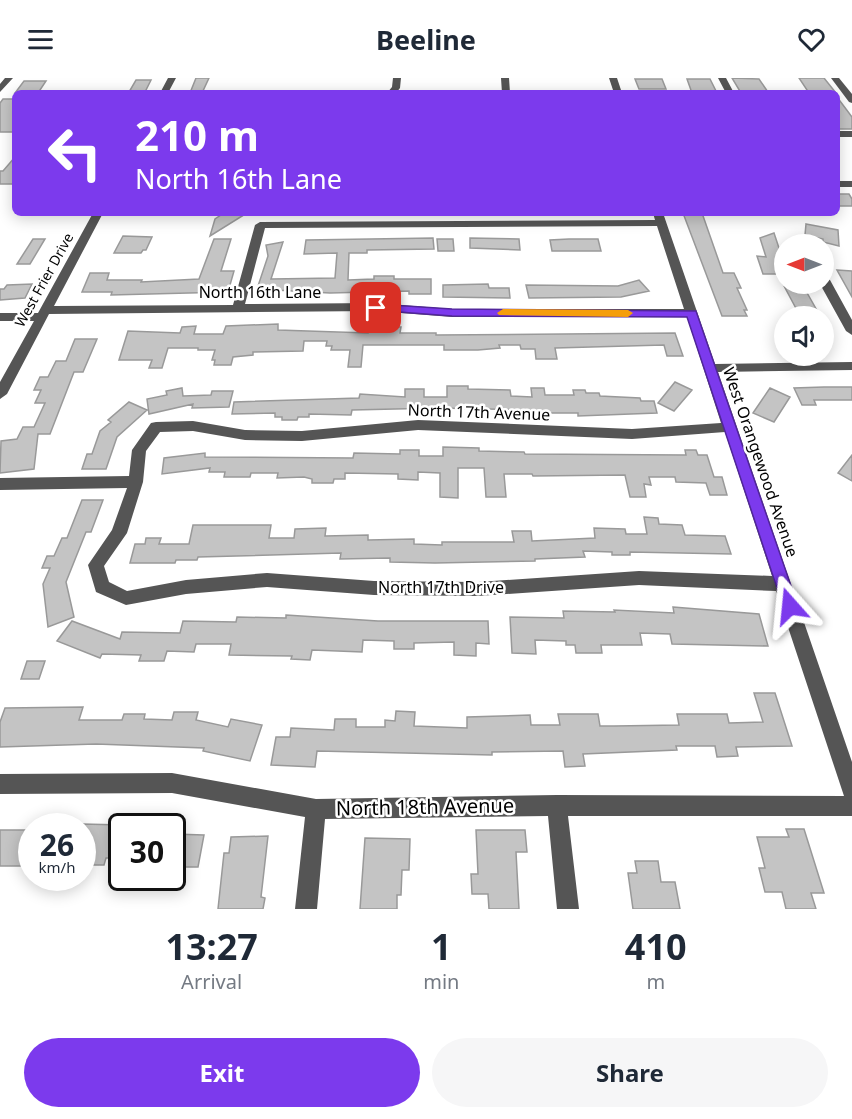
<!DOCTYPE html>
<html lang="en">
<head>
<meta charset="utf-8">
<style>
  body { margin:0; font-family:"Noto Sans",sans-serif; background:#f6f6f7; color:#1f2937; height:100vh; display:flex; flex-direction:column; font-size:22px; white-space:nowrap }
  * { box-sizing:border-box; margin:0 }
  p { font-size:20px; color:#747a83 }
  .icon { flex:none; width:33px; height:33px; fill:none; stroke:currentColor; stroke-width:2; stroke-linecap:round; stroke-linejoin:round }
  .map { position:relative; height:831px; overflow:hidden }
  .sheet { display:flex; flex-direction:column; background:#fff; flex:1 }
  .sheet>* { flex:none }
  .guide { position:absolute; left:12px; top:12px; width:828px; height:126px; border-radius:9px; box-shadow:0 3px 15px #0003; background:#7c3aed; color:#fff; overflow:hidden }
  .needle { width:39px; rotate:270deg }
  .controls { position:absolute; left:774px; top:156px; display:grid; gap:12px }
  .controls a { display:grid; place-items:center; width:60px; height:60px; border-radius:50%; background:#fff; box-shadow:0 3px 15px #0003; font-size:30px }
  .speed { position:absolute; left:18px; top:735px; display:flex; gap:12px; font-size:30px; font-weight:700; text-align:center }
  .speed>* { display:grid; place-content:center; width:78px; height:78px; border-radius:50%; background:#fff; box-shadow:0 3px 15px #0003; line-height:1 }
  .speed small { font-size:15px; font-weight:400 }
  .speed .limit { border:3px solid #111; border-radius:9px; background:#fff; color:#111 }
  .pin { position:absolute; display:grid; place-items:center; width:51px; height:51px; color:#fff; margin:-26px; border-radius:12px; box-shadow:0 3px 9px #0006 }
  .me { position:absolute; width:66px; margin:-33px; rotate:342deg; stroke-linejoin:round; filter:drop-shadow(0 0 4px #0008) }
  .turn { display:flex; align-items:center; gap:21px; height:126px; padding:0 24px; font-size:27px }
  .turn .icon { width:78px; height:78px; stroke-width:2.5 }
  .turn b { display:block; font-size:42px; line-height:51px }
  .eta { display:flex; justify-content:space-evenly; align-items:center; height:102px; text-align:center }
  .eta b { font-size:36px; font-weight:700; line-height:42px }
  .cta { display:flex; gap:12px; margin-top:auto; padding:12px 24px }
  .cta a { flex:1; height:69px; border-radius:36px; background:#7c3aed; color:#fff; font-size:24px; font-weight:700; line-height:69px; text-align:center }
  .cta a+a { background:#f6f6f7; color:#1f2937 }
  header { display:flex; justify-content:space-between; align-items:center; height:78px; padding:0 24px; background:#fff; font-size:27px; font-weight:700 }
  .map>svg:first-child { display:block }
</style>
</head>
<body>
<header><svg class="icon" aria-label="menu" viewBox="0 0 24 24"><path d="M4 6h16M4 12h16M4 18h16"/></svg>Beeline<svg class="icon" aria-label="heart" viewBox="0 0 24 24"><path d="M12 20l-8-8c-3-5 5-10 8-4 3-6 11-1 8 4z"/></svg></header>
<div class="map">
<svg width="852" height="831" viewBox="0 0 852 831">
  <rect width="100%" height="100%" fill="#fff"/>
  <path fill="#c4c4c4" stroke="#999" stroke-width="1.5" d="M 196,0 L 209,0 L 202,15 L 190,15 Z
    M 732,0 L 759,1 L 768,14 L 741,15 Z
    M 799,0 L 824,0 L 836,15 L 809,15 Z
    M 635,1 L 662,1 L 666,11 L 639,11 Z
    M 687,1 L 710,1 L 717,15 L 692,15 Z
    M 136,2 L 151,2 L 145,14 L 129,14 Z
    M 24,3 L 46,3 L 38,15 L 15,15 Z
    M 837,19 L 852,39 L 852,51 L 837,51 Z
    M 3,21 L 15,21 L 15,54 L 0,54 L 0,25 Z
    M 15,79 L 15,106 L 0,106 L 0,93 L 3,93 Z
    M 837,116 L 849,116 L 852,121 L 852,128 L 837,128 Z
    M 224,135 L 247,135 L 210,158 L 215,141 Z
    M 683,135 L 702,135 L 723,195 L 734,195 L 741,210 L 737,210 L 747,232 L 744,232 L 747,238 L 722,238 Z
    M 806,146 L 838,152 L 839,168 L 823,164 L 823,161 L 805,157 Z
    M 774,155 L 784,185 L 784,196 L 763,196 L 757,178 L 766,179 L 760,160 Z
    M 123,158 L 152,159 L 146,172 L 143,172 L 141,175 L 114,175 Z
    M 433,160 L 434,171 L 367,172 L 367,175 L 349,175 L 348,202 L 374,201 L 374,198 L 394,198 L 394,201 L 431,201 L 431,216 L 409,216 L 409,213 L 330,215 L 257,211 L 268,178 L 266,167 L 283,164 L 271,201 L 335,200 L 337,175 L 304,176 L 306,162 Z
    M 470,160 L 519,161 L 520,172 L 470,170 Z
    M 33,161 L 45,161 L 30,186 L 17,186 Z
    M 214,161 L 231,161 L 221,193 L 234,193 L 228,214 L 111,217 L 112,214 L 82,214 L 90,195 L 109,195 L 107,202 L 142,202 L 141,204 L 199,201 Z
    M 437,161 L 453,161 L 454,173 L 438,173 Z
    M 569,161 L 598,161 L 601,173 L 552,173 L 550,162 Z
    M 837,192 L 852,193 L 852,219 Z
    M 639,202 L 649,213 L 621,219 L 529,220 L 526,207 L 618,208 Z
    M 32,206 L 25,220 L 0,222 L 0,211 L 4,211 L 7,207 Z
    M 488,206 L 489,210 L 509,210 L 510,220 L 443,219 L 443,207 Z
    M 783,206 L 802,206 L 819,236 L 799,236 Z
    M 278,246 L 278,252 L 368,255 L 368,249 L 401,249 L 400,255 L 436,255 L 436,257 L 675,255 L 683,278 L 667,278 L 664,267 L 555,270 L 557,281 L 536,281 L 535,271 L 521,271 L 520,267 L 499,267 L 500,270 L 478,272 L 444,272 L 444,267 L 363,267 L 361,289 L 348,289 L 350,272 L 331,272 L 332,268 L 326,268 L 327,263 L 304,263 L 303,273 L 253,274 L 253,277 L 233,279 L 231,287 L 214,287 L 215,282 L 212,282 L 215,272 L 198,272 L 198,270 L 168,270 L 162,290 L 149,290 L 152,282 L 119,282 L 128,253 L 180,255 L 182,249 L 196,248 L 194,256 L 223,256 L 226,248 Z
    M 75,261 L 97,261 L 83,294 L 74,294 L 50,356 L 38,356 L 34,391 L 0,395 L 1,363 L 17,361 L 23,349 L 34,349 L 45,325 L 35,325 L 41,312 L 34,312 L 40,299 L 48,299 L 56,283 L 66,283 Z
    M 675,304 L 692,312 L 674,333 L 658,325 Z
    M 447,308 L 468,308 L 468,311 L 510,312 L 511,318 L 532,319 L 531,310 L 544,310 L 545,317 L 574,317 L 573,312 L 585,312 L 586,315 L 599,315 L 600,318 L 640,320 L 641,323 L 654,323 L 657,335 L 578,338 L 578,335 L 534,335 L 534,332 L 439,330 L 352,332 L 351,337 L 309,336 L 309,339 L 298,339 L 297,342 L 282,342 L 282,339 L 275,339 L 275,335 L 232,336 L 234,324 L 359,320 L 360,316 L 405,319 L 405,311 L 424,311 L 424,319 L 447,319 Z
    M 824,309 L 852,309 L 852,322 L 814,322 L 816,327 L 802,327 L 794,310 Z
    M 182,310 L 183,318 L 211,317 L 212,313 L 233,313 L 229,329 L 192,330 L 193,326 L 149,336 L 147,321 L 167,317 L 166,313 Z
    M 770,310 L 790,319 L 774,344 L 753,335 Z
    M 129,324 L 147,332 L 117,359 L 106,391 L 82,391 L 87,376 L 92,376 L 100,353 L 111,344 L 108,342 Z
    M 443,369 L 479,370 L 479,373 L 524,374 L 525,376 L 686,377 L 685,372 L 696,372 L 698,377 L 707,377 L 714,399 L 722,399 L 727,417 L 710,417 L 706,405 L 676,404 L 675,399 L 649,399 L 651,407 L 644,406 L 646,419 L 630,419 L 625,397 L 533,398 L 532,396 L 504,396 L 506,419 L 486,419 L 484,390 L 458,390 L 458,420 L 440,419 L 440,395 L 418,394 L 418,402 L 398,401 L 398,396 L 345,395 L 345,401 L 334,401 L 333,405 L 312,405 L 312,401 L 304,399 L 277,400 L 278,395 L 251,395 L 250,399 L 224,399 L 225,394 L 209,394 L 210,390 L 162,396 L 164,380 L 205,375 L 205,379 L 353,380 L 354,375 L 400,376 L 400,372 L 419,372 L 419,378 L 443,378 Z
    M 852,377 L 852,403 L 838,395 Z
    M 82,422 L 103,422 L 91,454 L 86,454 L 66,504 L 74,539 L 48,549 L 43,506 L 50,490 L 42,490 L 47,478 L 54,478 L 62,460 L 67,460 Z
    M 644,439 L 658,440 L 659,446 L 682,447 L 685,457 L 725,458 L 731,476 L 630,474 L 630,477 L 612,477 L 612,474 L 583,473 L 585,479 L 535,481 L 535,483 L 435,485 L 390,484 L 390,480 L 340,481 L 341,475 L 198,479 L 197,482 L 176,482 L 175,485 L 130,485 L 135,466 L 145,466 L 146,460 L 161,460 L 159,466 L 189,466 L 193,447 L 271,447 L 269,460 L 294,460 L 295,451 L 326,450 L 325,458 L 368,457 L 368,462 L 414,461 L 414,466 L 442,467 L 442,464 L 514,464 L 512,453 L 531,453 L 532,463 L 595,460 L 594,450 L 625,451 L 626,456 L 647,456 Z
    M 673,529 L 759,536 L 768,568 L 672,566 L 670,556 L 640,555 L 642,567 L 601,567 L 602,575 L 576,575 L 575,567 L 566,567 L 566,563 L 535,562 L 536,576 L 512,575 L 510,539 L 564,540 L 563,533 L 615,534 L 614,532 L 674,535 Z
    M 286,537 L 378,543 L 488,543 L 489,566 L 476,565 L 476,578 L 454,577 L 454,564 L 414,565 L 414,571 L 394,571 L 394,563 L 363,562 L 362,574 L 312,572 L 310,582 L 291,581 L 292,578 L 229,577 L 231,566 L 196,566 L 194,574 L 167,573 L 164,583 L 139,583 L 141,577 L 102,576 L 100,580 L 57,563 L 72,543 L 120,561 L 122,554 L 180,555 L 183,543 L 236,544 L 237,539 L 286,540 Z
    M 27,583 L 45,583 L 39,601 L 21,601 Z
    M 754,615 L 775,615 L 792,668 L 736,669 L 738,678 L 717,679 L 715,668 L 676,668 L 677,672 L 583,676 L 585,688 L 565,689 L 563,673 L 492,674 L 492,677 L 317,673 L 315,689 L 271,687 L 276,659 L 290,659 L 291,650 L 334,652 L 335,641 L 356,641 L 356,649 L 385,649 L 385,642 L 395,643 L 396,633 L 415,634 L 414,648 L 467,650 L 467,639 L 530,637 L 531,647 L 560,647 L 558,636 L 598,636 L 600,648 L 614,648 L 679,647 L 677,636 L 727,636 L 729,645 L 763,644 Z
    M 83,629 L 79,642 L 122,642 L 124,636 L 145,636 L 144,641 L 172,642 L 174,634 L 198,634 L 196,642 L 228,649 L 231,641 L 262,647 L 250,683 L 203,673 L 204,670 L 96,666 L 0,669 L 0,644 L 5,630 Z
    M 82,746 L 122,747 L 122,780 L 106,780 L 104,787 L 82,787 Z
    M 786,751 L 804,751 L 824,815 L 811,815 L 816,831 L 786,831 L 782,814 L 765,814 L 759,790 L 765,790 L 757,759 L 789,759 Z
    M 0,752 L 32,752 L 32,788 L 0,788 Z
    M 476,752 L 525,752 L 527,774 L 516,774 L 519,831 L 489,831 L 488,816 L 472,816 L 471,796 L 478,796 Z
    M 172,756 L 204,757 L 198,789 L 172,789 Z
    M 268,758 L 261,819 L 265,820 L 263,831 L 218,831 L 224,775 L 229,775 L 231,759 Z
    M 365,760 L 410,761 L 409,792 L 402,792 L 401,817 L 397,817 L 397,831 L 360,831 Z
    M 635,783 L 658,783 L 661,804 L 675,804 L 680,831 L 633,831 L 628,795 L 637,795 Z"/>
  <g fill="none" stroke-linecap="round" stroke-linejoin="round">
    <path fill="#555" fill-rule="evenodd" d="M 5,0 L 13,0 L 0,14 L 0,6 Z
      M 168,0 L 176,0 L 168,15 L 160,15 Z
      M 393,0 L 401,0 L 400,10 L 396,15 L 387,15 L 392,9 Z
      M 501,0 L 509,0 L 510,15 L 502,15 Z
      M 609,0 L 617,0 L 622,15 L 614,15 Z
      M 718,0 L 726,0 L 734,15 L 726,15 Z
      M 831,0 L 839,0 L 852,16 L 852,25 L 849,24 Z
      M 837,53 L 852,53 L 852,59 L 837,59 Z
      M 837,103 L 852,103 L 852,109 L 837,109 Z
      M 93,135 L 103,135 L 54,228 L 233,227 L 255,147 L 260,144 L 655,142 L 653,135 L 663,135 L 715,286 L 852,284 L 852,292 L 718,294 L 852,684 L 852,738 L 568,738 L 579,831 L 557,831 L 548,738 L 325,741 L 317,831 L 295,831 L 305,739 L 172,715 L 0,716 L 0,696 L 172,695 L 316,721 L 557,717 L 844,718 L 776,513 L 639,507 L 478,518 L 374,517 L 267,509 L 186,516 L 126,527 L 96,514 L 88,487 L 112,452 L 127,410 L 0,412 L 0,400 L 129,398 L 132,372 L 151,345 L 156,344 L 193,343 L 245,352 L 302,353 L 418,342 L 632,351 L 721,345 L 687,239 L 452,239 L 376,233 L 49,236 L 7,316 L 0,321 L 0,304 L 34,243 L 0,243 L 0,235 L 38,235 ZM 657,148 L 684,231 L 452,231 L 376,225 L 245,226 L 265,150 ZM 418,352 L 632,361 L 725,354 L 772,498 L 639,493 L 478,504 L 374,503 L 267,495 L 186,502 L 127,513 L 109,504 L 104,488 L 127,455 L 143,404 L 146,373 L 160,354 L 193,353 L 245,362 L 302,363 Z
      M 824,199 L 830,202 L 852,242 L 852,257 L 846,253 L 820,206 L 824,206 Z"/>
  </g>
  <path fill="#7c3aed" stroke="#51269a" stroke-width="1.5" d="M 376,226 L 452,231 L 696,233 L 798,528 L 796,533 L 790,535 L 785,533 L 783,528 L 687,239 L 452,238 L 372,232 L 372,227 Z"/>
  <path fill="#f59e0b" d="M 503,231 L 628,232 L 633,235 L 628,239 L 499,237 L 497,235 Z"/>
  <g text-anchor="middle" stroke-width="5" stroke-linejoin="round" paint-order="stroke">
    <g font-size="14" fill="#000" stroke="#fff">
      <text transform="translate(44 202) rotate(-61)" y="5">West Frier Drive</text>
    </g>
    <g font-size="16" fill="#000" stroke="#fff">
      <text x="260" y="220">North 16th Lane</text>
      <text transform="translate(479 334) rotate(2)" y="6">North 17th Avenue</text>
      <text transform="translate(761 384) rotate(71)" y="6">West Orangewood Avenue</text>
      <text x="441" y="515">North 17th Drive</text>
    </g>
    <g font-size="20" fill="#000" stroke="#fff">
      <text transform="translate(425 729) rotate(-1)" y="7">North 18th Avenue</text>
    </g>
  </g>
</svg>
<div class="controls">
<a><svg class="needle" viewBox="-14 -14 28 28"><path d="M0-13l5 13h-10z" fill="#e53935"/><path d="M0 13l5-13h-10z" fill="#747a83"/></svg></a>
<a><svg class="icon" aria-label="sound" viewBox="0 0 24 24"><path d="M4 9h4l5-4v14l-5-4H4zM17 9q2 3 0 6"/></svg></a>
</div>
<div class="speed"><div>26<small>km/h</small></div><div class="limit">30</div></div>
<div class="pin" style="left:376px;top:230px;background:#d93025"><svg class="icon" aria-label="arrive" viewBox="0 0 24 24"><path d="M6 21V4h12l-3 4 3 4H6"/></svg></div>
<svg class="me" style="left:790px;top:528px" viewBox="-20 -20 40 40"><path d="M0-17L14 15 0 8-14 15z" fill="#7c3aed" stroke="#fff" stroke-width="4"/></svg>
<div class="guide">
<div class="turn"><svg class="icon" aria-label="left" viewBox="0 0 24 24"><path d="M17 20v-9H6M10 6l-5 5 5 5"/></svg><div><b>210 m</b>North 16th Lane</div></div>
</div>
</div>
<section class="sheet">
<div class="eta">
<div><b>13:27</b><p>Arrival</p></div>
<div><b>1</b><p>min</p></div>
<div><b>410</b><p>m</p></div>
</div>
<div class="cta"><a>Exit</a><a>Share</a></div>
</section>
</body>
</html>
